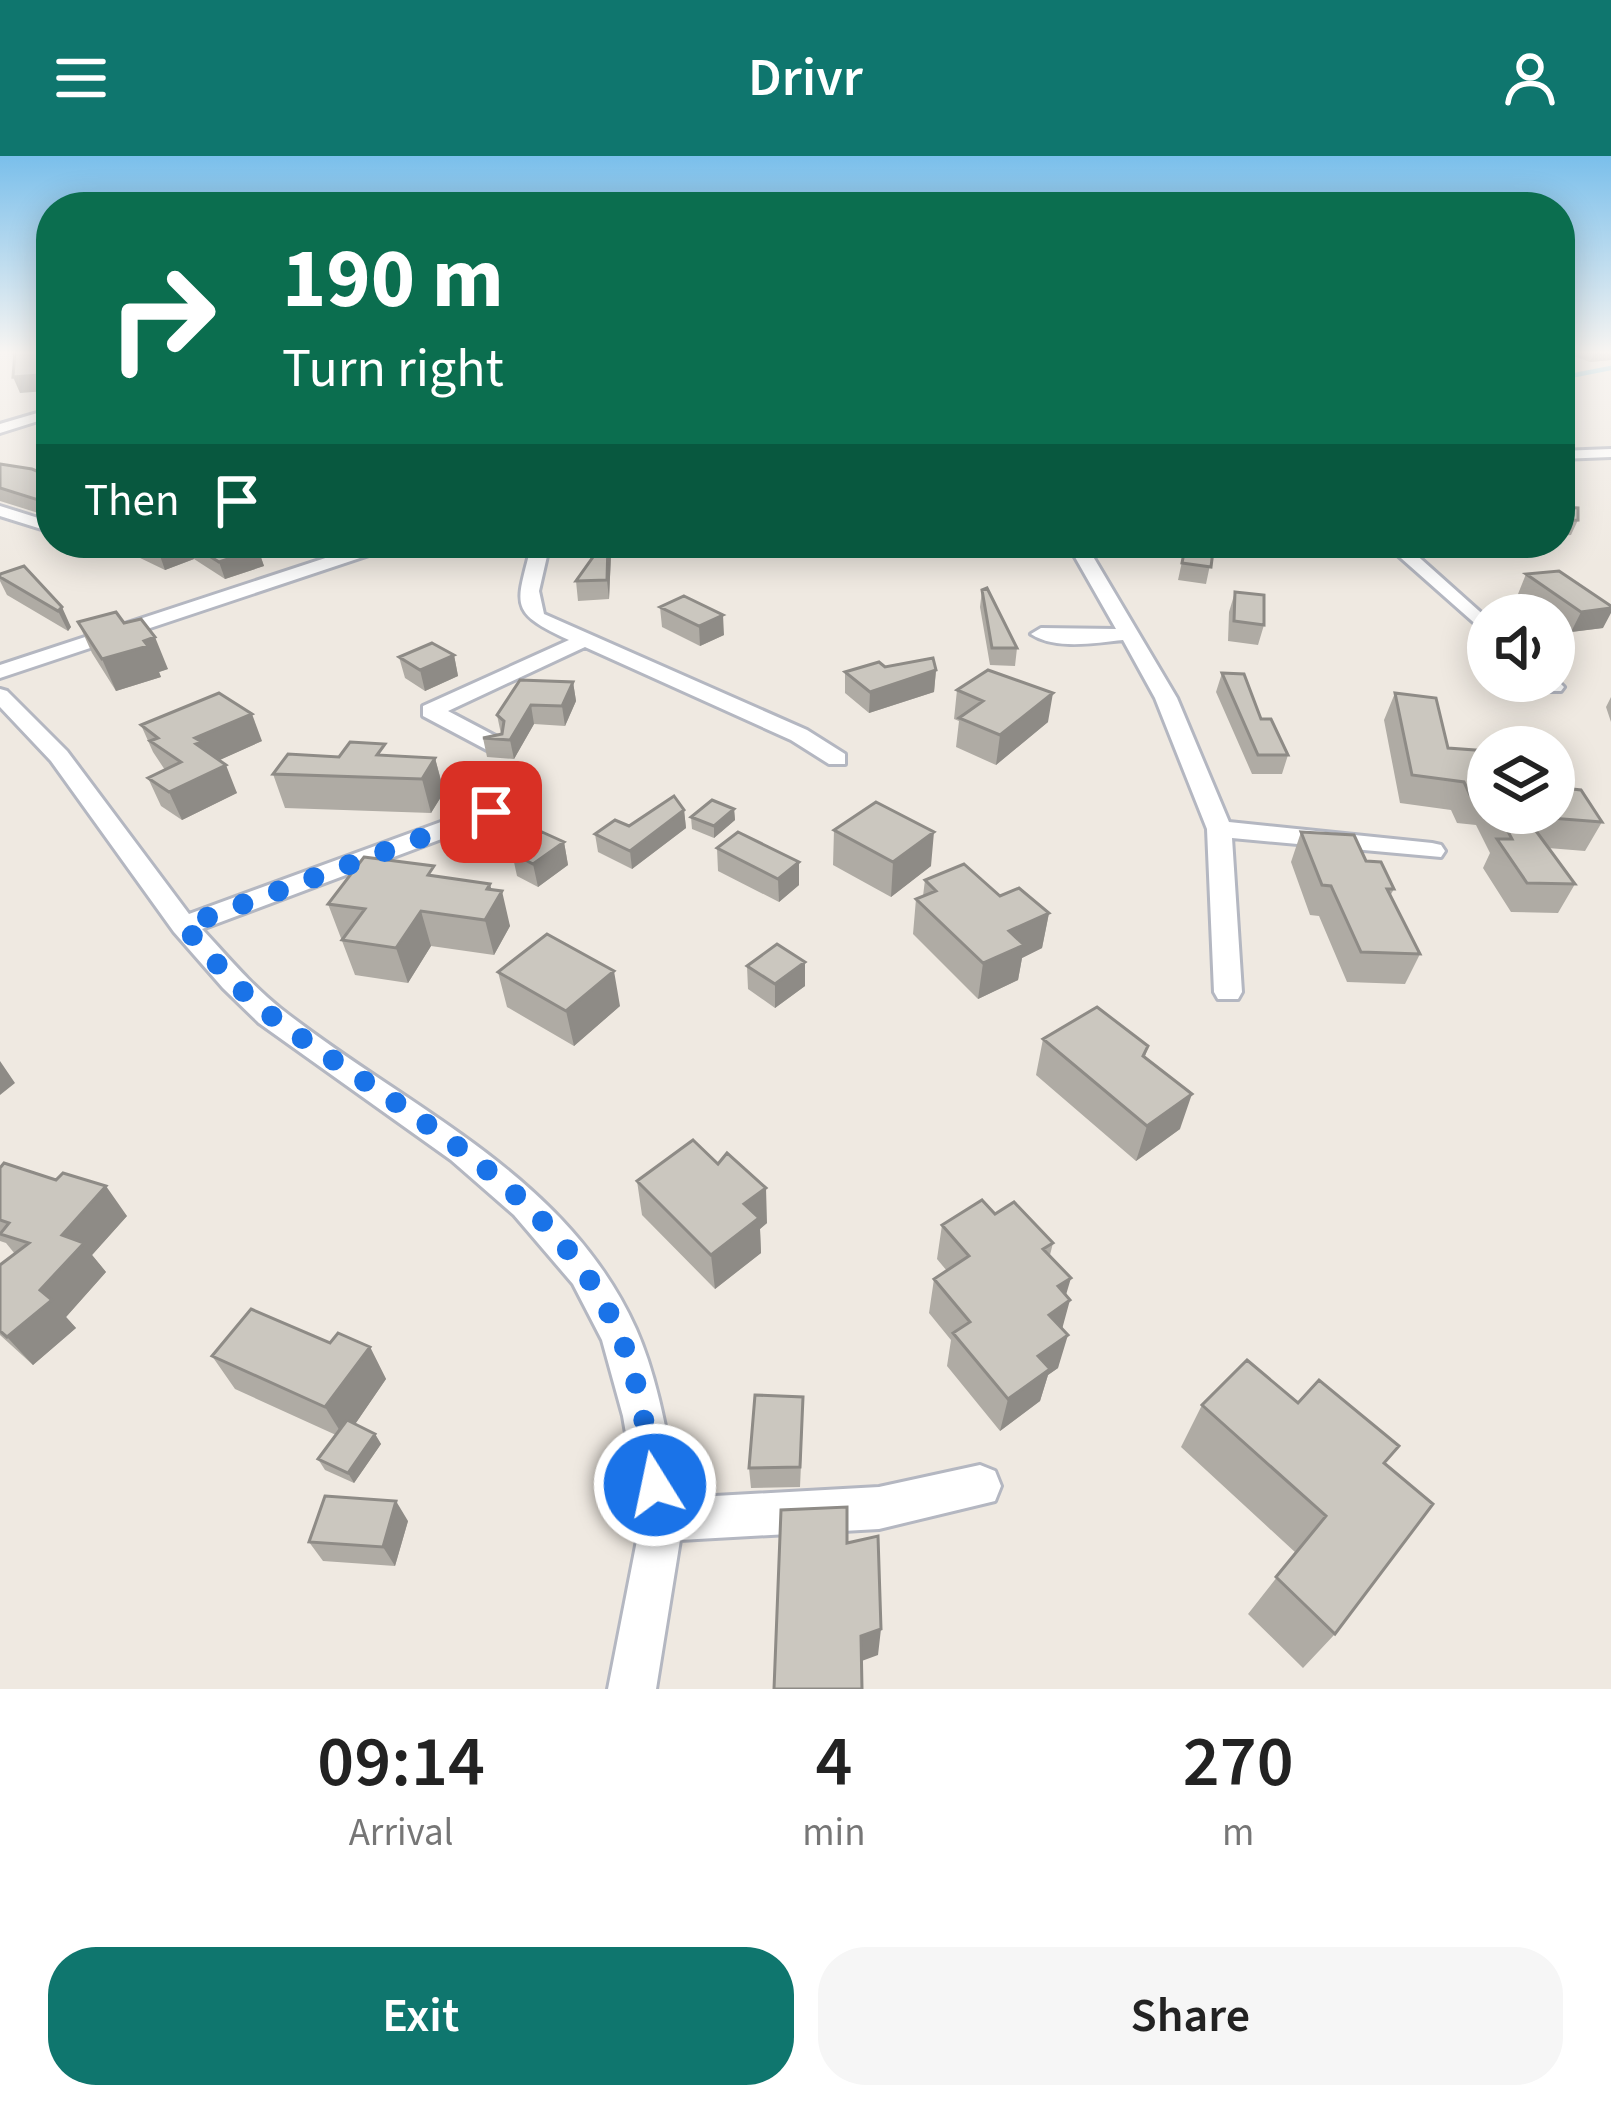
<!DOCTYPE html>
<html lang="en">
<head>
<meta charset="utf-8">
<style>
  body { margin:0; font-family:"Source Sans 3",sans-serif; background:#f6f6f6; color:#222; height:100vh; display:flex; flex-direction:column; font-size:45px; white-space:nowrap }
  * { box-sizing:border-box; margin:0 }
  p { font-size:39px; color:#767676 }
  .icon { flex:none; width:66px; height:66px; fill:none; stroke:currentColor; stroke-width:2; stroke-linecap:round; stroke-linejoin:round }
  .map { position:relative; height:1533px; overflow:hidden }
  .details { display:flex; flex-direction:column; background:#fff; flex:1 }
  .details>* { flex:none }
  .banner { position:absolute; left:36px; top:36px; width:1539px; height:366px; border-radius:48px; box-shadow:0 6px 30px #0003; background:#0b6e4f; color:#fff; overflow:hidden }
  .fabs { position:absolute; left:1467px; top:438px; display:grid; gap:24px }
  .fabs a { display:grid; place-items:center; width:108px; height:108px; border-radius:50%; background:#fff; box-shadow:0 6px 30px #0003; font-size:60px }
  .pin { position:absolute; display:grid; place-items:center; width:102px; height:102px; color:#fff; margin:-51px; border-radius:24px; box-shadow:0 6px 18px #0006 }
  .me { position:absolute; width:132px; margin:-66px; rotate:350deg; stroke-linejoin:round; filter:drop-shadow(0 0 9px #0008) }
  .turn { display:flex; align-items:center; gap:42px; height:252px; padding:0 48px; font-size:54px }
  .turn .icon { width:156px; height:156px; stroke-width:2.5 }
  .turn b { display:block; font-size:84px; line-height:102px }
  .then { display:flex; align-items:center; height:114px; padding:0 48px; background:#0003; gap:24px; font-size:45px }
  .eta { display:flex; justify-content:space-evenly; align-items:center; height:204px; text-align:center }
  .eta b { font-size:72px; font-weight:600; line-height:84px }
  .button { display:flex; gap:24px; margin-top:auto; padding:24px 48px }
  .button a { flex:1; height:138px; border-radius:48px; background:#0f766e; color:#fff; font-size:48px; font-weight:600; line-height:138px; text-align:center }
  .button a+a { background:#f6f6f6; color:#222 }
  header { display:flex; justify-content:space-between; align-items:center; height:156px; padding:0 48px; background:#0f766e; color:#fff; font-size:54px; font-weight:600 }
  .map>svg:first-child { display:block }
</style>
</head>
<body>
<header><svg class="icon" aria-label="menu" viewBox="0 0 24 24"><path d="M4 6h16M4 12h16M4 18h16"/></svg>Drivr<svg class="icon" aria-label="person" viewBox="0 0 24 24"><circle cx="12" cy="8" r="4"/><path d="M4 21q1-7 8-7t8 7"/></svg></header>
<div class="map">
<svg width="1611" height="1533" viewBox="0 0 1611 1533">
  <rect width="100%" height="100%" fill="#efe9e1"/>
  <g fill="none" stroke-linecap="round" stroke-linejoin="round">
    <path stroke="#75cff0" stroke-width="4.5" d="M 1560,222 L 1611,212"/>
    <defs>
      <path id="street" d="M 51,253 L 51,261 L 0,277 L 0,268 Z
        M 1611,293 L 1611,301 L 1560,303 L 1560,295 Z
        M 0,350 L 51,366 L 51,376 L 0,360 Z
        M 371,387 L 405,387 L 0,522 L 0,509 Z
        M 532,387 L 550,387 L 539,435 L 544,458 L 807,574 L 845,598 L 845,608 L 829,608 L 791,584 L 585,491 L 448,555 L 503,584 L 503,594 L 487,594 L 423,560 L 423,550 L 569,484 C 506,455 517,449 532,387 Z
        M 1067,387 L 1085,387 L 1177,542 L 1229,666 L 1432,687 L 1441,689 L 1445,695 L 1441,701 L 1232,682 L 1242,836 L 1238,843 L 1218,843 L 1214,836 L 1207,673 L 1155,542 L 1123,484 C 1095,487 1055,494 1031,478 L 1041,472 L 1116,473 Z
        M 1384,387 L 1403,387 L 1488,463 L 1488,479 Z
        M 1554,521 L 1564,531 L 1561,535 L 1547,535 L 1537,525 L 1554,525 Z
        M 0,533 L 7,535 L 67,595 L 189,758 L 482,651 L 500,651 L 503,656 L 500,661 L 202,773 C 227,800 251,829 280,852 C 406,952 566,1017 636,1173 C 659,1225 668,1286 679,1342 L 879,1331 L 980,1309 L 995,1315 L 1001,1330 L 995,1345 L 879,1373 L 680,1384 L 656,1533 L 608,1533 L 641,1364 L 623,1260 L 602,1184 L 573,1128 L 514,1059 L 451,1004 L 259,867 L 223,832 L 174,776 L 51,605 L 0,551 Z"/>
    </defs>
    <use href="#street" stroke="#b4b7c1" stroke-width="6"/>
    <use href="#street" fill="#fff" fill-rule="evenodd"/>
  </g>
  <path fill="#afaba4" d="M 1560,195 L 1611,195 L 1611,204 L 1590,206 L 1571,199 L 1560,199 Z
    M 0,308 L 51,321 L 51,361 L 0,345 Z
    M 1560,351 L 1578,364 L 1571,379 L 1560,380 Z
    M 109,387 L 247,387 L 258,393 L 264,410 L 225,423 L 194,403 L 165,414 Z
    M 603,387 L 609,387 L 611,399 L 609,443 L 578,445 L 576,425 Z
    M 1186,387 L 1236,387 L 1233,398 L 1214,390 L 1206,428 L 1178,424 Z
    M 24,410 L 71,471 L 68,475 L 7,439 L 0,425 L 0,418 Z
    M 1526,418 L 1603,472 L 1571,476 L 1554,464 L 1554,459 L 1547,459 L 1518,438 Z
    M 982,434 L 1017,492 L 1015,510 L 990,509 L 980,451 Z
    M 1235,436 L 1264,469 L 1258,489 L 1228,485 L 1229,456 Z
    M 660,451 L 724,479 L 700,490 L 662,471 Z
    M 78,466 L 124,467 L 168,513 L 159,516 L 161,521 L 116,535 L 92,497 Z
    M 454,499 L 458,520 L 425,535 L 405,522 L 399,501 Z
    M 885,511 L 936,514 L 934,536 L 869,557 L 845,537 L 845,516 Z
    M 1222,517 L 1288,599 L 1282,618 L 1252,618 L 1216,536 Z
    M 573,526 L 576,545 L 565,570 L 534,568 L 514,603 L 487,601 L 483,582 L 501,578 L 497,559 Z
    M 957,534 L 1048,566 L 996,609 L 956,591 L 959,565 L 954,563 Z
    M 1395,537 L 1448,592 L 1488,595 L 1488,657 L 1554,657 L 1602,666 L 1585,695 L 1548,692 L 1575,728 L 1558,757 L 1511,756 L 1483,712 L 1490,697 L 1476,669 L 1457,667 L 1451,654 L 1400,647 L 1384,564 Z
    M 1611,541 L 1611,566 L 1606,551 Z
    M 141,569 L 262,585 L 219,604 L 237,637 L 182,664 L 161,650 L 148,622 L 165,614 L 153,596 Z
    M 388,600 L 435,602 L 444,636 L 431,657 L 285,652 L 273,618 Z
    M 734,653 L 735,664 L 714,682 L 692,673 L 691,661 Z
    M 684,654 L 686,672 L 632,713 L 598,696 L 595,678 L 629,670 Z
    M 834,674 L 931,710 L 891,741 L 833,709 Z
    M 1301,676 L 1366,705 L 1394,733 L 1390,740 L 1420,798 L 1405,828 L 1347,826 L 1319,760 L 1310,759 L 1291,706 Z
    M 564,686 L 568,709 L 538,731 L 517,720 L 512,697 Z
    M 717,692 L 799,706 L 799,729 L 779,746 L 718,715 Z
    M 437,721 L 492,734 L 510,770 L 494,799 L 431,790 L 408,827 L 355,819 L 328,748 Z
    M 925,724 L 1000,740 L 1049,757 L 1042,792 L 1022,802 L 1018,824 L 978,843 L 913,778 L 916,743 L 923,740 Z
    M 747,810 L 805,830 L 775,852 L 748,833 Z
    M 498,816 L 620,850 L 574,890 L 507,851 Z
    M 1043,883 L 1148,890 L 1145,901 L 1180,973 L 1136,1005 L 1036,919 Z
    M 0,1012 L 127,1060 L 92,1099 L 106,1116 L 66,1161 L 76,1172 L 33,1209 L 0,1179 L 0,1109 L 15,1098 L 6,1087 L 0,1085 Z
    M 637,1025 L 767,1067 L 760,1073 L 761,1097 L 715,1133 L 642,1059 Z
    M 995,1058 L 1053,1087 L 1050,1099 L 1066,1139 L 1058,1212 L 1048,1219 L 1040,1245 L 1000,1275 L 947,1210 L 951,1184 L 929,1157 L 934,1123 L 947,1115 L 937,1103 L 942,1069 Z
    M 330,1187 L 370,1191 L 386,1223 L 355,1268 L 375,1278 L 381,1288 L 354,1327 L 325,1314 L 318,1303 L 336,1279 L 235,1233 L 212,1200 Z
    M 1298,1247 L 1385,1307 L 1335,1478 L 1303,1512 L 1248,1458 L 1296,1397 L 1181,1291 L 1202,1249 Z
    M 803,1262 L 800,1331 L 751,1332 L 749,1312 Z
    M 408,1365 L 395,1410 L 323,1405 L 309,1386 Z"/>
  <path fill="#8e8b86" d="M 1594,195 L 1611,195 L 1611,204 L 1590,206 Z
    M 51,197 L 51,225 L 46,235 L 20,237 L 13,221 Z
    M 188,387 L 194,403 L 165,414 L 159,397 Z
    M 608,387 L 611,399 L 609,443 L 607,424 Z
    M 258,393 L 264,410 L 225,423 L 219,406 Z
    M 62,451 L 71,471 L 68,475 L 58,455 Z
    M 1611,452 L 1611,457 L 1603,472 L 1571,476 L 1581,456 Z
    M 723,459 L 724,479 L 700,490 L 699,470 Z
    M 155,481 L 168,513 L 159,516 L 161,521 L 116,535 L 102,503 Z
    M 454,499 L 458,520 L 425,535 L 420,514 Z
    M 936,514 L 934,536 L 869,557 L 870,536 Z
    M 573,526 L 576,545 L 565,570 L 562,550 Z
    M 1053,537 L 1048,566 L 996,609 L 1000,579 Z
    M 531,549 L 534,568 L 514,603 L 510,584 Z
    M 252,558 L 262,585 L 211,608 L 196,588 L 195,582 Z
    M 435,602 L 444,636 L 431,657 L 422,623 Z
    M 226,609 L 237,637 L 182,664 L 169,636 Z
    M 734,653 L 735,664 L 714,682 L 714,670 Z
    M 684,654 L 686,672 L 632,713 L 630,695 Z
    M 934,676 L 931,710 L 891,741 L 893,706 Z
    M 564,686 L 568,709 L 538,731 L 533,708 Z
    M 799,706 L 799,729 L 779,746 L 778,723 Z
    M 490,728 L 495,747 L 502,735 L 510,770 L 494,799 L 485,764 L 487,733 Z
    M 421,755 L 431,790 L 408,827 L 396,792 Z
    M 1049,757 L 1042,792 L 1022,802 L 1018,824 L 978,843 L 983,807 L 1009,775 Z
    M 805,806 L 805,830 L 775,852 L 775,828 Z
    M 614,815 L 620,850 L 574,890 L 566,855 Z
    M 0,905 L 15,927 L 0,939 Z
    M 1192,938 L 1180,973 L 1136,1005 L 1147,970 Z
    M 106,1030 L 127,1060 L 92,1099 L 106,1116 L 66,1161 L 76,1172 L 33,1209 L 7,1181 L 40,1134 L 62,1079 Z
    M 766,1032 L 767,1067 L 760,1073 L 761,1097 L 715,1133 L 711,1099 L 744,1048 Z
    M 1071,1122 L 1063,1149 L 1070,1144 L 1061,1177 L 1040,1192 L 1058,1130 Z
    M 1068,1179 L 1058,1212 L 1048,1219 L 1040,1245 L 1000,1275 L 1008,1243 L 1038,1200 Z
    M 370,1191 L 386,1223 L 345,1283 L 325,1251 Z
    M 375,1278 L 381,1288 L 354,1327 L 348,1317 Z
    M 396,1345 L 408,1365 L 395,1410 L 383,1391 Z
    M 881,1473 L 878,1499 L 859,1506 L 861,1480 Z"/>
  <path fill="#cbc7bf" stroke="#8e8b86" stroke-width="3" d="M 15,195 L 36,195 L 51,197 L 39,219 L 13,221 Z
    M 0,308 L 32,313 L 51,321 L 51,348 L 0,332 Z
    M 1560,351 L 1578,352 L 1578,364 L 1560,365 Z
    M 137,387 L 187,387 L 159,397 Z
    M 189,387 L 247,387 L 258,393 L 219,406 Z
    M 603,387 L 608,387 L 607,424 L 576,425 Z
    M 1186,387 L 1214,387 L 1211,411 L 1182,407 Z
    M 24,410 L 62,451 L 58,455 L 0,421 L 0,418 Z
    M 1559,415 L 1611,450 L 1611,452 L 1581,456 L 1526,418 Z
    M 987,432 L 1017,492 L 992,492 L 982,434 Z
    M 1235,436 L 1264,439 L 1264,469 L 1234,465 Z
    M 684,440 L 723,459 L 699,470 L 660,451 Z
    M 116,456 L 124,467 L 141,463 L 155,481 L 144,485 L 148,490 L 102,503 L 78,466 Z
    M 432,487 L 454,499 L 420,514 L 399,501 Z
    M 933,502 L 936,514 L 870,536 L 845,516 L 879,506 L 885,511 Z
    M 988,514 L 1053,537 L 1000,579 L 959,562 L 983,545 L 957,534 Z
    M 1222,517 L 1244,518 L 1261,563 L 1271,563 L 1288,599 L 1258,599 Z
    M 520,524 L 573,526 L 562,550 L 531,549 L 510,584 L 483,582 L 502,578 L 504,565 L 497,559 Z
    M 219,537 L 252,558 L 195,582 L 202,586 L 196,588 L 226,609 L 169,636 L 148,622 L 181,606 L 150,585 L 158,582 L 141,569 Z
    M 1395,537 L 1436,542 L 1448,592 L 1488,595 L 1488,640 L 1470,639 L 1464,626 L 1412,619 Z
    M 350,586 L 385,588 L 377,599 L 435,602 L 422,623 L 273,618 L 288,598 L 339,601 Z
    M 1554,631 L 1581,634 L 1602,666 L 1525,660 L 1575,728 L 1527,727 L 1497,683 L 1512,683 L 1498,657 L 1554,657 Z
    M 674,640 L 684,654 L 630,695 L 595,678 L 615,664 L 629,670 Z
    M 712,644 L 734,653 L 714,670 L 691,661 Z
    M 876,646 L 934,676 L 893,706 L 834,674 Z
    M 542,676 L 564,686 L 533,708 L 512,697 Z
    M 738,676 L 799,706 L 778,723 L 717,692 Z
    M 1301,676 L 1354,679 L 1366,705 L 1381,706 L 1394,733 L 1387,733 L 1420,798 L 1361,796 L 1331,730 L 1322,729 Z
    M 364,701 L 434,710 L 428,719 L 490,728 L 487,733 L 502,735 L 485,764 L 421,755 L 396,792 L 342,784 L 365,753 L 328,748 Z
    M 964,708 L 1000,740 L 1019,732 L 1049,757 L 1009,775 L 1024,789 L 983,807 L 916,743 L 936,735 L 925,724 Z
    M 547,778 L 614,815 L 566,855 L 498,816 Z
    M 777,788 L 805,806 L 775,828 L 747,810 Z
    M 1097,851 L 1148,890 L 1143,900 L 1192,938 L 1147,970 L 1043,883 Z
    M 693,984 L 718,1008 L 727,997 L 766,1032 L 744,1048 L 759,1062 L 711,1099 L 637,1025 Z
    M 4,1007 L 56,1024 L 63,1017 L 106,1030 L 62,1079 L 84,1087 L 40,1134 L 52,1144 L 7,1181 L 0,1175 L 0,1109 L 29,1087 L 0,1078 L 9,1067 L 0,1064 L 0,1012 Z
    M 982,1044 L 995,1058 L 1014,1046 L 1053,1087 L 1043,1093 L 1071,1122 L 1058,1130 L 1070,1144 L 1049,1159 L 1068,1179 L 1038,1200 L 1050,1213 L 1008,1243 L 953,1177 L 970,1166 L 934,1123 L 969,1100 L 942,1069 Z
    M 251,1153 L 330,1187 L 338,1177 L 370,1191 L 325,1251 L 212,1200 Z
    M 1247,1204 L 1298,1247 L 1319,1224 L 1399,1290 L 1384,1307 L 1433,1348 L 1335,1478 L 1276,1421 L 1326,1360 L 1202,1249 Z
    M 755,1239 L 803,1241 L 800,1311 L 749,1312 Z
    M 347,1264 L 375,1278 L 348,1317 L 318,1303 Z
    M 325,1340 L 396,1345 L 383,1391 L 309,1386 Z
    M 847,1351 L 847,1387 L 878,1380 L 881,1473 L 861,1480 L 862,1533 L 774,1533 L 781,1354 Z"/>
  <linearGradient id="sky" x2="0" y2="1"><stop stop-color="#7abfeb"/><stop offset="0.48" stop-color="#f8f5f2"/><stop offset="1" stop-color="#f8f5f2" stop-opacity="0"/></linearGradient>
  <rect width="1611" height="409" fill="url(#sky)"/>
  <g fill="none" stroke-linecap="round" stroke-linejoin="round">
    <path stroke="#1a73e8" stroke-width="21" stroke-dasharray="0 37.8" d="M 491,656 L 184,770 C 212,802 239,836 273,861 C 396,954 554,1029 619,1178 C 640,1224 646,1280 655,1329"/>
  </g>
</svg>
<div class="fabs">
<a><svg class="icon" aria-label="sound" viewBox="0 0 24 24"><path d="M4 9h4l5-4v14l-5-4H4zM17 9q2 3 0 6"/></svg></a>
<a><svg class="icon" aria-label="layers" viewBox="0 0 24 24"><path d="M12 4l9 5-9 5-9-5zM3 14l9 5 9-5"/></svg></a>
</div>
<div class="pin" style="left:491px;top:656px;background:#d93025"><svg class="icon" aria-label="arrive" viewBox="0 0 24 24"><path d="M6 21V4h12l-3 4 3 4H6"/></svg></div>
<svg class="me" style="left:655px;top:1329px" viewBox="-20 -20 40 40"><circle r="17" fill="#1a73e8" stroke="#fff" stroke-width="3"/><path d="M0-11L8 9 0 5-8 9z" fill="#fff"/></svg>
<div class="banner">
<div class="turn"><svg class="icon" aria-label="right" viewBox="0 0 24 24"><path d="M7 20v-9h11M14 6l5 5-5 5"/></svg><div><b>190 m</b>Turn right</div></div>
<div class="then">Then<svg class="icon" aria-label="arrive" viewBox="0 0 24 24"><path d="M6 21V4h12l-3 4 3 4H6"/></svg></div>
</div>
</div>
<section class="details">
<div class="eta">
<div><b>09:14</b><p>Arrival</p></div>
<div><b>4</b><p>min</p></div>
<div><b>270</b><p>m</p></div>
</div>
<div class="button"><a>Exit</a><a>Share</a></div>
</section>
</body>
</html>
